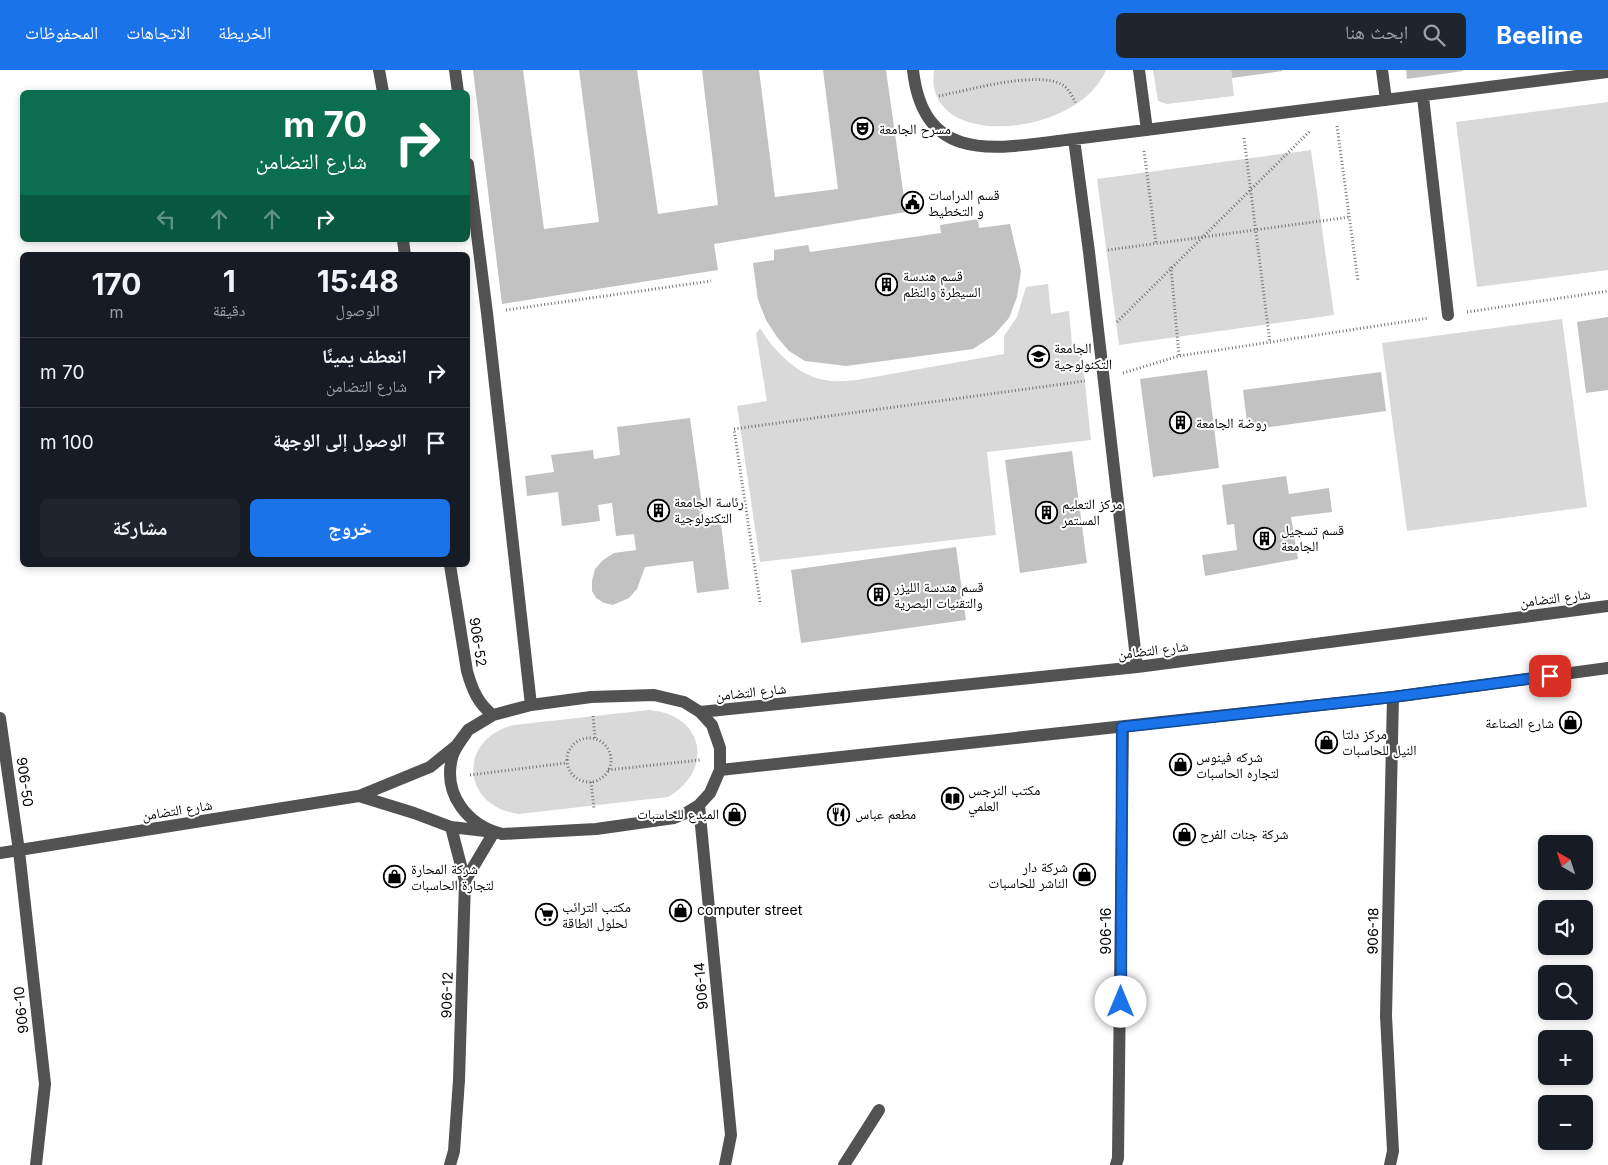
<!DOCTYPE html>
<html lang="ar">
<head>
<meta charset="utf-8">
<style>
  body { margin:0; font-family:Inter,"Noto Naskh Arabic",sans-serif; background:#20242c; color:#f1f3f6; direction:rtl; height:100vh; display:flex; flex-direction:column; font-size:19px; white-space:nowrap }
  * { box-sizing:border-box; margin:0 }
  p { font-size:16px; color:#9ea1a6 }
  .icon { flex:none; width:28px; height:28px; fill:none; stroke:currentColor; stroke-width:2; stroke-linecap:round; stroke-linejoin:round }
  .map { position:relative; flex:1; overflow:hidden; direction:ltr }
  .side { position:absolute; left:20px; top:182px; width:450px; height:315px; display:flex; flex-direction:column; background:#171b24; border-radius:8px; box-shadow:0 2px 8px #0003; direction:rtl }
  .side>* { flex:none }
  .hud { position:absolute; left:20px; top:20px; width:450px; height:152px; border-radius:8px; box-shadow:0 2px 8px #0003; direction:rtl; background:#0b6e4f; color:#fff; overflow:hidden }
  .needle { width:32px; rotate:321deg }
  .fabs { position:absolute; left:1538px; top:765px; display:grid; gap:10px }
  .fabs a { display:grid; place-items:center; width:55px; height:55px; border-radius:8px; background:#171b24; box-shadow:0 2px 8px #0003; font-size:25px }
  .pin { position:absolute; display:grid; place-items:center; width:42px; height:42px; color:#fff; margin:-21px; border-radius:10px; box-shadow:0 2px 8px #0006 }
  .me { position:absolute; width:55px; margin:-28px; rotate:0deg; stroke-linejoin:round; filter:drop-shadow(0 0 4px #0008) }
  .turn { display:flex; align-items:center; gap:18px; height:105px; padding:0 20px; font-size:22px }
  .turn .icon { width:65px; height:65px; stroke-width:2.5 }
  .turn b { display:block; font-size:35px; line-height:42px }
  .lanes { display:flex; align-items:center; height:48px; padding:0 20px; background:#0003; justify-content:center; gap:25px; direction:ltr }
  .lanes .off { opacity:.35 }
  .eta { display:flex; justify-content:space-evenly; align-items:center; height:85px; text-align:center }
  .eta b { font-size:30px; font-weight:700; line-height:35px }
  .primary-button { display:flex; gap:10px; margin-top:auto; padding:10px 20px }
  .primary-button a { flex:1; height:58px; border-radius:8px; background:#1a73e8; color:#fff; font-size:20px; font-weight:700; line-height:58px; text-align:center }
  .primary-button a+a { background:#20242c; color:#f1f3f6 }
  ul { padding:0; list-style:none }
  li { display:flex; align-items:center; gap:15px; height:70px; padding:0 20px; border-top:1px solid #363941 }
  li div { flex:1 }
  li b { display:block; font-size:19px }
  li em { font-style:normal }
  header { display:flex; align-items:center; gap:30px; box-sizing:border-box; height:70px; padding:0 25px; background:#1a73e8; color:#fff }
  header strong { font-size:24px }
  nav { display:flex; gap:28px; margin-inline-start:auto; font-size:18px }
  .search { width:350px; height:45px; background:#20242c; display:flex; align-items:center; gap:12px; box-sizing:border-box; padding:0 18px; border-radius:8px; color:#9ea1a6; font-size:19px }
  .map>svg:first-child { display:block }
</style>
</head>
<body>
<header>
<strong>Beeline</strong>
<div class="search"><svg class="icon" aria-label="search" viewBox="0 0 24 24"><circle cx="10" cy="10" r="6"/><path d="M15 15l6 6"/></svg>ابحث هنا</div>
<nav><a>الخريطة</a><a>الاتجاهات</a><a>المحفوظات</a></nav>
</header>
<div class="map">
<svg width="1608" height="1095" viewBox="0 0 1608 1095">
  <rect width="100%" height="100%" fill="#fff"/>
  <path fill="#d9d9d9" d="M 934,0 L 1106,0 C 1078,68 922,82 934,0 Z
    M 1153,0 L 1231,0 L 1234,26 L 1167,34 L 1158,31 Z
    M 1608,32 L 1608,200 L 1477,217 L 1456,52 Z
    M 1311,80 L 1334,245 L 1119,275 L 1097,109 Z
    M 1048,214 L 1051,244 L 1069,241 L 1073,285 L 1082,285 L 1091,370 L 987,382 L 996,465 L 760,492 L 737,336 L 767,331 L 756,264 L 760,258 C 775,283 802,310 833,311 C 841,312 849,310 857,310 L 1004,284 L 1004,266 L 1017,247 L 1026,217 Z
    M 1562,249 L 1587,437 L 1407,461 L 1382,273 Z
    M 649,640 C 704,644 715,700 668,727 L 519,744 C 461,737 457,669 514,655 Z"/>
  <path fill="#c2c2c2" d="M 473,0 L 523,0 L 544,159 L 599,152 L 579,0 L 637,0 L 658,144 L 718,135 L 702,0 L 759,0 L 775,127 L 838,119 L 823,0 L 886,0 L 906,142 L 714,174 L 718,200 L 502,234 Z
    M 1231,0 L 1282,0 L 1282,1 L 1232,8 Z
    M 1406,0 L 1463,0 L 1463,1 L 1407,9 Z
    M 978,149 L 979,158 L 1010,154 L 1021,201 L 1017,227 L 1009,248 L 994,265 L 973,279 L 846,296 L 805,291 L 789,281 L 777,267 L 766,250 L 758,230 L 753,193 L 774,190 L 774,180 L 808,175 L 810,182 L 941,163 L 940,155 Z
    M 1608,247 L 1608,320 L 1586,323 L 1577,252 Z
    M 1207,300 L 1219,398 L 1153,407 L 1140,309 Z
    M 1381,302 L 1386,341 L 1248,360 L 1243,320 Z
    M 690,348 L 704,449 L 720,446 L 729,519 L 697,523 L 693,491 L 645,497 L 637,519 L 629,528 L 613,535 L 604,533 L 596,528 L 592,521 L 592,511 L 595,499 L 603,490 L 614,483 L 636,480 L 634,464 L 616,466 L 612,433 L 598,435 L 600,451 L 562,456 L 558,422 L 527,426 L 525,406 L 554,402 L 551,385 L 593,380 L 594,389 L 620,385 L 617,357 Z
    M 1072,381 L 1087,493 L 1020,503 L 1005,390 Z
    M 1286,406 L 1289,424 L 1329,418 L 1332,442 L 1291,447 L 1298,489 L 1205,506 L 1202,485 L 1237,480 L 1234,454 L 1227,455 L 1222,415 Z
    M 956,477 L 966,550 L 801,573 L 791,500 Z"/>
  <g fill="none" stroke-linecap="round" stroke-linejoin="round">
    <path stroke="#747474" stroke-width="3" stroke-dasharray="1 2.5" stroke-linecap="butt" d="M 939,26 C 969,20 1038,0 1063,15 C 1069,19 1073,28 1076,34
      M 1337,56 L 1358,211
      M 1244,68 L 1270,273
      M 1144,81 L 1156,173
      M 1108,180 L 1350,147
      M 1171,197 L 1179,286
      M 506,240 L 711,211
      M 1467,242 L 1608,221
      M 1117,252 L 1310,61
      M 1123,303 L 1179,286 L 1429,248
      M 760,532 L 734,359 L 1085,311
      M 593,646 L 595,668
      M567 690a22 22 0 1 1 44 0a22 22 0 1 1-44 0Z
      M 608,700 L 700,690
      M 470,705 L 566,693
      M 591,712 L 594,739"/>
    <path stroke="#525252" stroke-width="12" d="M 379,0 L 383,22
      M 455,0 L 458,22
      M 913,0 C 924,99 1002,77 1074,69 L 1608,2
      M 1139,0 L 1147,60
      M 1382,0 L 1386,30
      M 1423,27 L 1448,245
      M 1074,69 L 1089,182 L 1137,597
      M 468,94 L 487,243 L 531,635
      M 403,170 L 405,185
      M 450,495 L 467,601 C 472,619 478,634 493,645
      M 700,642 L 1137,597 L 1608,536
      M 0,648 L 19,781 L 45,1014 L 36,1095
      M 720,700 L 1393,627 L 1608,598
      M 359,726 L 414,743 L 451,757 L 494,762 L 465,811
      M 699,735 L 731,1065 L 725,1095
      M 0,783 L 359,726 L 430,697 L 456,676 L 468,660 L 493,645 L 531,635 L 591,627 L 654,625 L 684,632 L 700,642 L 712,655 L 720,678 L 720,700 L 710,723 L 699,735 L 686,743 L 674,748 L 596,759 L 502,764 C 467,755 443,724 452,688 C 454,678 463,669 468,660
      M 450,1095 L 454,1081 L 459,1010 L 465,811 L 451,757
      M 844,1095 L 879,1040
      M 1116,1095 L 1118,1088 L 1123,657
      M 1390,1095 L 1393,1081 L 1386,946 L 1393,627"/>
  </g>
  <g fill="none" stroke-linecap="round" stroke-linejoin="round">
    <defs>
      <path id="route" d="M 1121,932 L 1122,657 L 1393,627 L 1550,606"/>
    </defs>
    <use href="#route" stroke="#114b97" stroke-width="12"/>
    <use href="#route" stroke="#1a73e8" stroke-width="9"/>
  </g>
  <defs>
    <symbol id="theatre-ring" viewBox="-11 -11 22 22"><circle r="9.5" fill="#fff" stroke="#000" stroke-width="1.5"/><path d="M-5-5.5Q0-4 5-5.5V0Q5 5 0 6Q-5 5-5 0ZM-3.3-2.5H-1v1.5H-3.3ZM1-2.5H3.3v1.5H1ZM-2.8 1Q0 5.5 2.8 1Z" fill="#000"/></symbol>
    <symbol id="civic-ring" viewBox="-11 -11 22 22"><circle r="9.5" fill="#fff" stroke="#000" stroke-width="1.5"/><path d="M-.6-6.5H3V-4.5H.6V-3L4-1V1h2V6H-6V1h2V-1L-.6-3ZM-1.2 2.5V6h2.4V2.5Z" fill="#000"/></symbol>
    <symbol id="building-ring" viewBox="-11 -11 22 22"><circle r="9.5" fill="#fff" stroke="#000" stroke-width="1.5"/><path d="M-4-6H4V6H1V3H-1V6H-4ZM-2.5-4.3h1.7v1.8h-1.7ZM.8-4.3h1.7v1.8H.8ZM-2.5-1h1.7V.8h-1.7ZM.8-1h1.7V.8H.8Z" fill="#000"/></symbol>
    <symbol id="university-ring" viewBox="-11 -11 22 22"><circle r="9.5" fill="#fff" stroke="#000" stroke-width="1.5"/><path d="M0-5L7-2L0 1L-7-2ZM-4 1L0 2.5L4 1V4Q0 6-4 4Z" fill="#000"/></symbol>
    <symbol id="shop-ring" viewBox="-11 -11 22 22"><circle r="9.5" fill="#fff" stroke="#000" stroke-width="1.5"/><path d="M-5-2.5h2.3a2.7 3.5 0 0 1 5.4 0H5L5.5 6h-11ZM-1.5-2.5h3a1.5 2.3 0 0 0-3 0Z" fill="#000"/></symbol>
    <symbol id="library-ring" viewBox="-11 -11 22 22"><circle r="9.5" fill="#fff" stroke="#000" stroke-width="1.5"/><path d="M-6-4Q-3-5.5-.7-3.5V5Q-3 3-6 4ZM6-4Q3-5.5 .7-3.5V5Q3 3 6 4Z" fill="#000"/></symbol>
    <symbol id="restaurant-ring" viewBox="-11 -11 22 22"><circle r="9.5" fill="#fff" stroke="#000" stroke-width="1.5"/><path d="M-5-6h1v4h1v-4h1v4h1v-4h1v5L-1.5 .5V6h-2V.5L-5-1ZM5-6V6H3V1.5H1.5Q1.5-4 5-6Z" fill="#000"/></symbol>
    <symbol id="supermarket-ring" viewBox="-11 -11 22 22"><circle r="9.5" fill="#fff" stroke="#000" stroke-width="1.5"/><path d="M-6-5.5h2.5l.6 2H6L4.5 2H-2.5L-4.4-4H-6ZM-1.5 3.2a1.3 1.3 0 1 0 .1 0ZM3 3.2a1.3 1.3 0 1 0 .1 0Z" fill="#000"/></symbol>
  </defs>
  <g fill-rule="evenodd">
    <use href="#theatre-ring" x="850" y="46" width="25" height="25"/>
    <use href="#civic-ring" x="900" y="120" width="25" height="25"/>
    <use href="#building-ring" x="874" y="202" width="25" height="25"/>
    <use href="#university-ring" x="1026" y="274" width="25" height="25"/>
    <use href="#building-ring" x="1168" y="340" width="25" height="25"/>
    <use href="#building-ring" x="646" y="428" width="25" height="25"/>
    <use href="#building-ring" x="1034" y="430" width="25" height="25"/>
    <use href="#building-ring" x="1252" y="456" width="25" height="25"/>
    <use href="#building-ring" x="866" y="512" width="25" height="25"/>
    <use href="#shop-ring" x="1558" y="640" width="25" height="25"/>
    <use href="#shop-ring" x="1314" y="660" width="25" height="25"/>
    <use href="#shop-ring" x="1168" y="682" width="25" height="25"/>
    <use href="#library-ring" x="940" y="716" width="25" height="25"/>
    <use href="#shop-ring" x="722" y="732" width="25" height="25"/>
    <use href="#restaurant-ring" x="826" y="732" width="25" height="25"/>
    <use href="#shop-ring" x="1172" y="752" width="25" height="25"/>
    <use href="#shop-ring" x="1072" y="792" width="25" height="25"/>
    <use href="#shop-ring" x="382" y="794" width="25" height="25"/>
    <use href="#shop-ring" x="668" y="828" width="25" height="25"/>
    <use href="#supermarket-ring" x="534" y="832" width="25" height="25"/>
  </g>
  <g text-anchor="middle" stroke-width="4" stroke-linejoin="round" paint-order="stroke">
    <g font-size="14" fill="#000" stroke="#fff" text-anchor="start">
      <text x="879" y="64">مسرح الجامعة</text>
      <text x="928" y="130">قسم الدراسات<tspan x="928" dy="16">و التخطيط</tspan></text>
      <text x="903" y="211">قسم هندسة<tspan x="903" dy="16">السيطرة والنظم</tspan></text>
      <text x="1054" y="283">الجامعة<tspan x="1054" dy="16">التكنولوجية</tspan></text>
      <text x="1196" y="358">روضة الجامعة</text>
      <text x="674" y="437">رئاسة الجامعة<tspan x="674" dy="16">التكنولوجية</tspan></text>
      <text x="1062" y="439">مركز التعليم<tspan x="1062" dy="16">المستمر</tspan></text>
      <text x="1281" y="465">قسم تسجيل<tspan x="1281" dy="16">الجامعة</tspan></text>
      <text x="894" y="522">قسم هندسة الليزر<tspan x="894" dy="16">والتقنيات البصرية</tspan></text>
      <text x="1554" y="658" text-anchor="end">شارع الصناعة</text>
      <text x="1342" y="669">مركز دلتا<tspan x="1342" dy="16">النيل للحاسبات</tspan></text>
      <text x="1196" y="692">شركه فينوس<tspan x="1196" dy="16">لتجاره الحاسبات</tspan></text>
      <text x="968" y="725">مكتب النرجس<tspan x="968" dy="16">العلمي</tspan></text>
      <text x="719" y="749" text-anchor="end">المبدع للحاسبات</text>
      <text x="855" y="749">مطعم عباس</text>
      <text x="1200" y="769">شركة جنات الفرح</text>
      <text x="1068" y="802" text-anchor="end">شركة دار<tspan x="1068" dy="16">الناشر للحاسبات</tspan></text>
      <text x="411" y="804">شركة المحارة<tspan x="411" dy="16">لتجارة الحاسبات</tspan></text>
      <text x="562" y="842">مكتب الترائب<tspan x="562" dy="16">لحلول الطاقة</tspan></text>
      <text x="697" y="845">computer street</text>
    </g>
    <g font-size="14" fill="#000" stroke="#fff">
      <text transform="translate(1555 528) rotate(-7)" y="5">شارع التضامن</text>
      <text transform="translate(478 572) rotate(81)" y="5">906-52</text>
      <text transform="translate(1153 580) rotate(-7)" y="5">شارع التضامن</text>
      <text transform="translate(751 622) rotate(-6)" y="5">شارع التضامن</text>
      <text transform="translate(25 712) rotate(82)" y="5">906-50</text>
      <text transform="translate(177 740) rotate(-9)" y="5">شارع التضامن</text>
      <text transform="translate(1106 861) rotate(-90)" y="5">906-16</text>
      <text transform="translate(1373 861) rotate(-89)" y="5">906-18</text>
      <text transform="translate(701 916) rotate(-95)" y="5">906-14</text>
      <text transform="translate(447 925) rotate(-88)" y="5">906-12</text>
      <text transform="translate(21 940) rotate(-96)" y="5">906-10</text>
    </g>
  </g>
</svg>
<div class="fabs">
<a><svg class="needle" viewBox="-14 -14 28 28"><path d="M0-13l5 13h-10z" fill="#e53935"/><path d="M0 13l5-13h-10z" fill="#9ea1a6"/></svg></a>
<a><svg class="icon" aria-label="sound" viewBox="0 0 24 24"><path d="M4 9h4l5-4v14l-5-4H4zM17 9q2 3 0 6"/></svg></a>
<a><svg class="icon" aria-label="search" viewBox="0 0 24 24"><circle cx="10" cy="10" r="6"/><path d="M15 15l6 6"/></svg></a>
<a>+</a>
<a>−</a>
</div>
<div class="pin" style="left:1550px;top:606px;background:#d93025"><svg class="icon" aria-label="arrive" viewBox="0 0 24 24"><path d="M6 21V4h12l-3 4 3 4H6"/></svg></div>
<svg class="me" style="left:1121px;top:932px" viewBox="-20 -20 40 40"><circle r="19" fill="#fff"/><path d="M0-13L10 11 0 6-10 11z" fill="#1a73e8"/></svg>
<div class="hud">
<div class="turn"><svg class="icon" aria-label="right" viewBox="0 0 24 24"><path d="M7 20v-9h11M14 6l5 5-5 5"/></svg><div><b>70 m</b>شارع التضامن</div></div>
<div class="lanes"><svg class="icon off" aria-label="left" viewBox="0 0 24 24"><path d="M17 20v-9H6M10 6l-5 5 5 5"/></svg><svg class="icon off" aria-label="ahead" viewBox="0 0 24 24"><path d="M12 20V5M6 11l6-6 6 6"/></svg><svg class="icon off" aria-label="ahead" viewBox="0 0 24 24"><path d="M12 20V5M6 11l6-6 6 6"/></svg><svg class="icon" aria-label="right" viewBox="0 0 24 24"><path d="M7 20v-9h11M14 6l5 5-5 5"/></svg></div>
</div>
<section class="side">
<div class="eta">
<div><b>15:48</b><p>الوصول</p></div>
<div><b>1</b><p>دقيقة</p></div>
<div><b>170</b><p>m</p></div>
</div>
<ul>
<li><svg class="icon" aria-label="right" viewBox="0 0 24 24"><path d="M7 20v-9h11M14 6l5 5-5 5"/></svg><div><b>انعطف يمينًا</b><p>شارع التضامن</p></div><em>70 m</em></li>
<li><svg class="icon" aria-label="arrive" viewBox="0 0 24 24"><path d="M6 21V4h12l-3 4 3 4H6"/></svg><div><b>الوصول إلى الوجهة</b></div><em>100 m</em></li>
</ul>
<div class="primary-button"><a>خروج</a><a>مشاركة</a></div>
</section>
</div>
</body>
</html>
